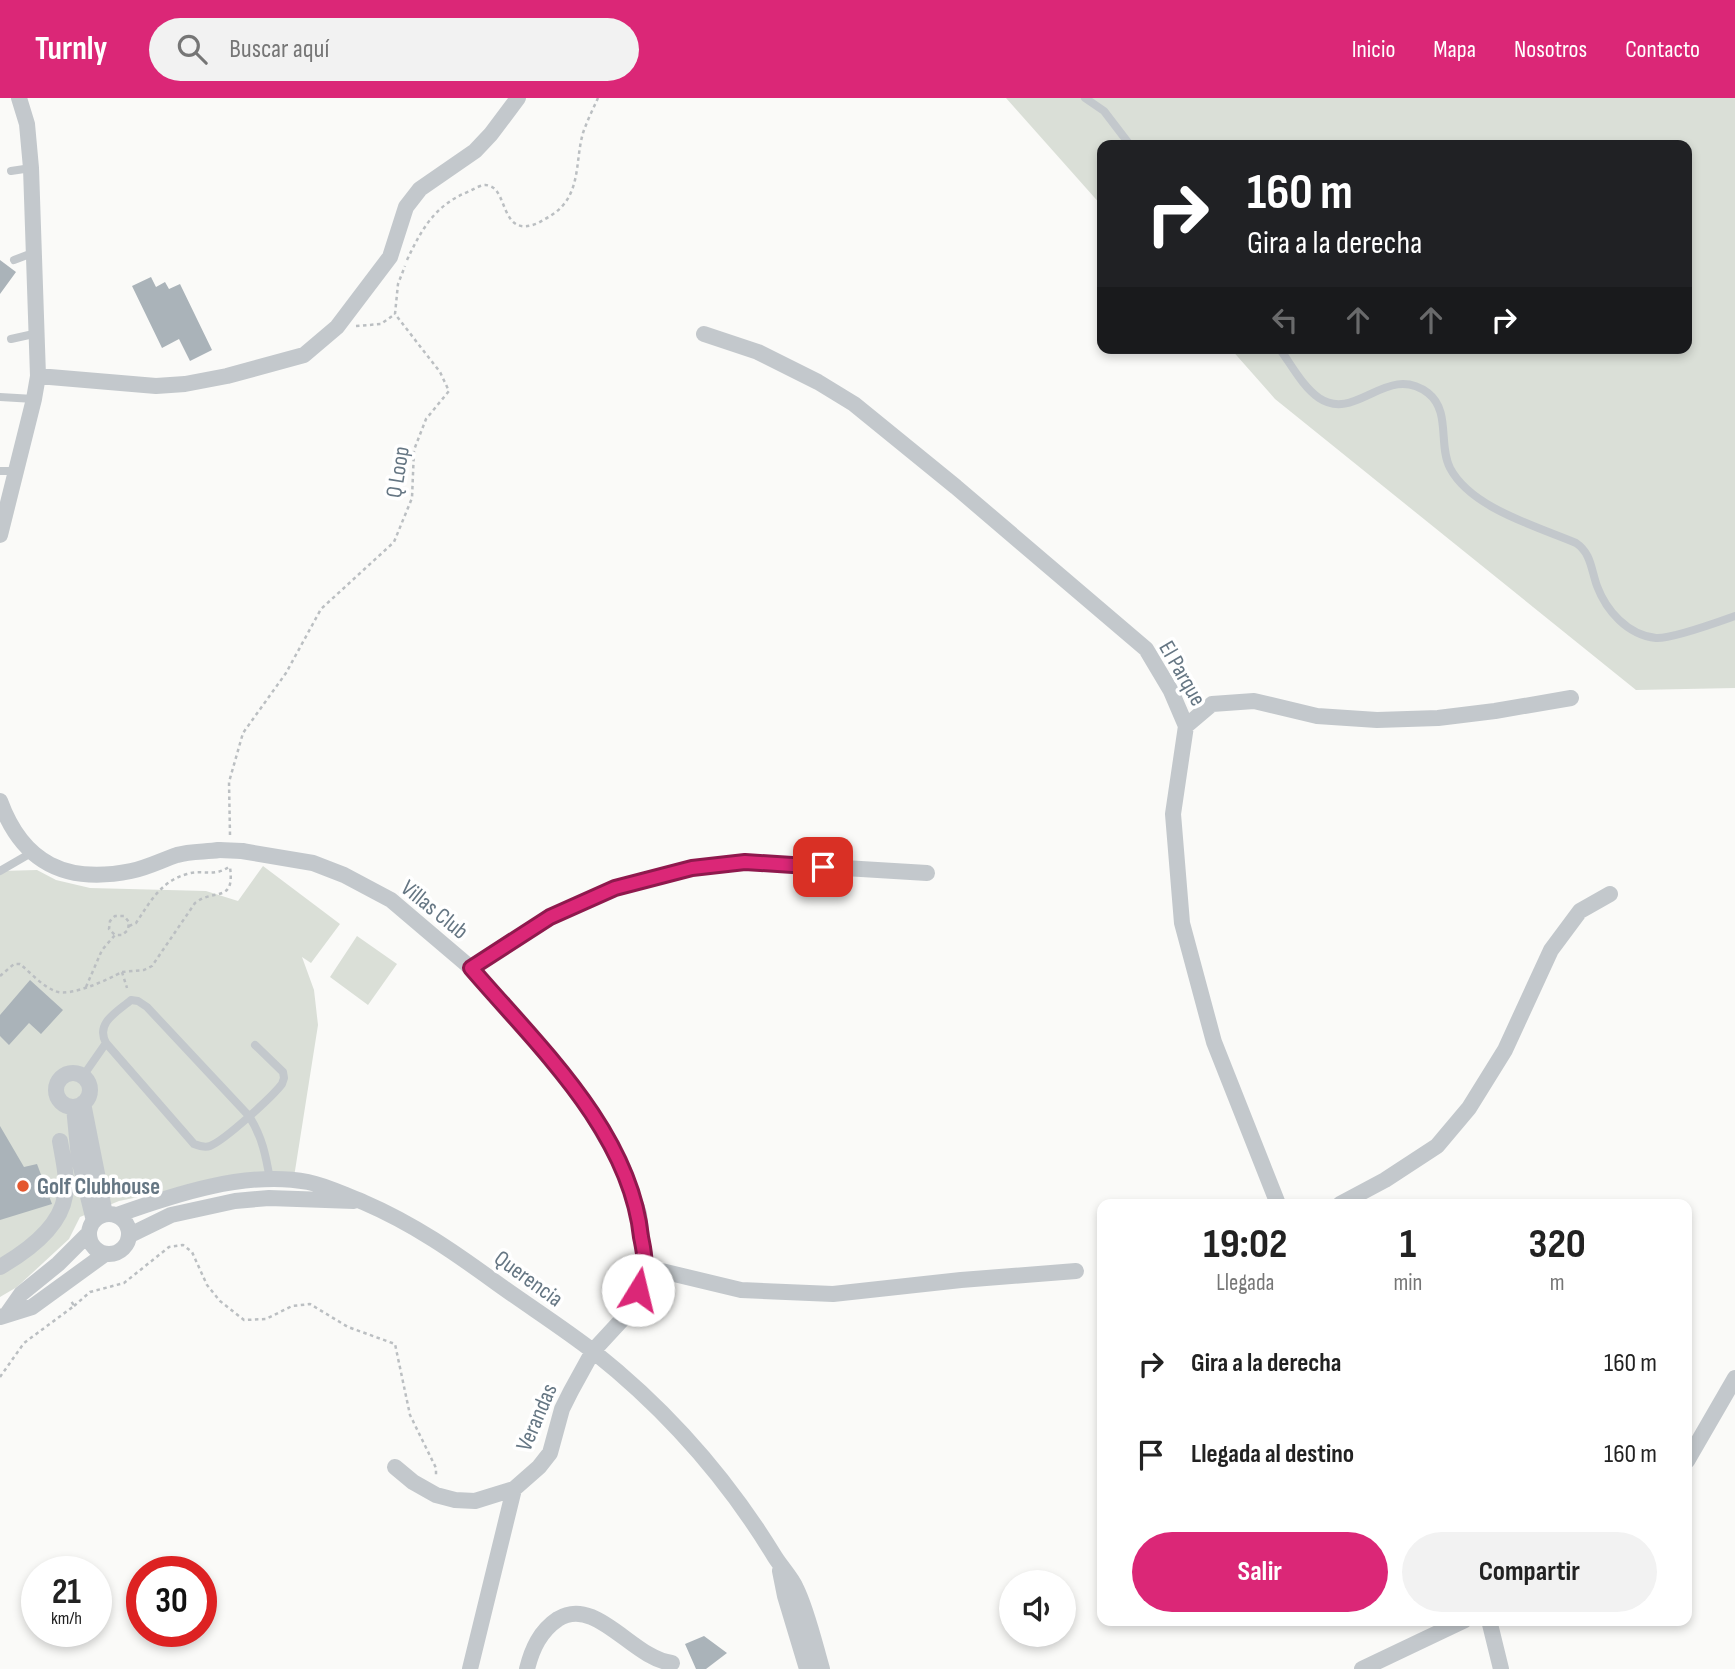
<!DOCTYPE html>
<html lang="es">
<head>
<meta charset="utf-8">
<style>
  body { margin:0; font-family:"Sofia Sans Condensed",sans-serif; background:#f2f2f2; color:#222; height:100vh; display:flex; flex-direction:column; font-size:26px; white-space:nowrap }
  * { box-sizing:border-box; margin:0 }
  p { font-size:23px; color:#767676 }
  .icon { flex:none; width:38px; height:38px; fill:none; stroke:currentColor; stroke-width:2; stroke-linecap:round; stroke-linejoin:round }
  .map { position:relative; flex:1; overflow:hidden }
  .side { position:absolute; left:1097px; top:1101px; width:595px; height:427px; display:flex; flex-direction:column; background:#fff; border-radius:14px; box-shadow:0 4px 10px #0003 }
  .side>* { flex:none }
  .guide { position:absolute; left:1097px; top:42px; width:595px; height:214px; border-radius:14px; box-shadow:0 4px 10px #0003; background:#202124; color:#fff; overflow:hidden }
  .buttons { position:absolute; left:999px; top:1472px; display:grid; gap:14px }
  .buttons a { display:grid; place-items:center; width:77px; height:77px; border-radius:50%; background:#fff; box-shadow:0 4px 10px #0003; font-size:35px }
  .speed { position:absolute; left:21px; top:1458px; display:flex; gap:14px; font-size:35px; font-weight:700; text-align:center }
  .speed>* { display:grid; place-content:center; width:91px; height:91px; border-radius:50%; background:#fff; box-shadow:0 4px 10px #0003; line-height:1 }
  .speed small { font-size:18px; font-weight:400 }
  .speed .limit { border:10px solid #d22; background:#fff; color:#111 }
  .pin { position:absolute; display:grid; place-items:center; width:60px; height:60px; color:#fff; margin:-30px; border-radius:14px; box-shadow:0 4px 10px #0006 }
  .me { position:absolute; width:77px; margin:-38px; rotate:9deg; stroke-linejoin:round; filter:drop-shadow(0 0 5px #0008) }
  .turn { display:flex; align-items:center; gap:24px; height:147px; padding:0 35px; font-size:32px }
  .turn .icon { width:91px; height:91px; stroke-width:2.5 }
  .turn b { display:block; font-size:49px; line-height:60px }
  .lanes { display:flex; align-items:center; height:66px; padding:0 35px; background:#0003; justify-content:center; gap:35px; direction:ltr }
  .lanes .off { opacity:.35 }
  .eta { display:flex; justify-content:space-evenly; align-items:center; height:119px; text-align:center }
  .eta b { font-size:42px; font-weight:700; line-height:49px }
  .action { display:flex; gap:14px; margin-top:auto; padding:14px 35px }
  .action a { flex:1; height:80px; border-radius:42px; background:#db2777; color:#fff; font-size:28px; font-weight:700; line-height:80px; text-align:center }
  .action a+a { background:#f2f2f2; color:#222 }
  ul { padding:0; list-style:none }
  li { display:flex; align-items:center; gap:21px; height:91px; padding:0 35px }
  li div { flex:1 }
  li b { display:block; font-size:26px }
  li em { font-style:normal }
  header { display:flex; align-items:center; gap:42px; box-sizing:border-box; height:98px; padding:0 35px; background:#db2777; color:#fff }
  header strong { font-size:33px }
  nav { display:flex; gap:38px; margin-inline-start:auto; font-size:24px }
  .search { width:490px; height:63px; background:#f2f2f2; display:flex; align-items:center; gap:18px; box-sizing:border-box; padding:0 24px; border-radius:38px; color:#767676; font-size:26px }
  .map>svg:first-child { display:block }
</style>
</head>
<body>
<header>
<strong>Turnly</strong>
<div class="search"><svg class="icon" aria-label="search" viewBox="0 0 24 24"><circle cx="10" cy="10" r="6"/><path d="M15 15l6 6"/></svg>Buscar aquí</div>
<nav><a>Inicio</a><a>Mapa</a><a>Nosotros</a><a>Contacto</a></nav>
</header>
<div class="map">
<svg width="1735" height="1571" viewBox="0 0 1735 1571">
  <rect width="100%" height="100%" fill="#fafaf8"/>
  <path fill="#dadfd7" d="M 1006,0 L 1735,0 L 1735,590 L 1636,592 L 1275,301 L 1230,250 L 1687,250 L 1687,47 L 1102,47 L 1102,108 Z
    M 263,768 L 340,826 L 311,865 L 302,859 L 314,892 L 318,927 L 294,1079 L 246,1077 L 119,1103 L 80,1119 L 69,1141 L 17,1189 L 0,1199 L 0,773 L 37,772 L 56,782 L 90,790 L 206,793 L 238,803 Z
    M 357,838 L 397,866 L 368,907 L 330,879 Z"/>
  <path fill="#aab3b9" d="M 0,162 L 16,174 L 0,196 Z
    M 151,179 L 156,189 L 165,184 L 169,191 L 180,186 L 212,252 L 190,263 L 179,241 L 162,250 L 132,188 Z
    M 30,882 L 63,912 L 41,936 L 29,925 L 9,947 L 0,938 L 0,917 Z
    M 0,1028 L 24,1069 L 37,1066 L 52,1106 L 0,1122 Z
    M 704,1538 L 727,1555 L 706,1571 L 696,1571 L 685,1546 Z"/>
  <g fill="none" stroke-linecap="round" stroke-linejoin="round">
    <path stroke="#bbbfc2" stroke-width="2.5" stroke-dasharray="3.5 3.5" stroke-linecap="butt" d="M 407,162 C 422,130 436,106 470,93 C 476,90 483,85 490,88 C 508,94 501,141 538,125 C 547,120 557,115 564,106 C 580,86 576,59 583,35 C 587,23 593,11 598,0
      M 356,228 L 381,226 L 395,216
      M 230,737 L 229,684 L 243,635 L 286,575 L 321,511 L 394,444 L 412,400 L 414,352 L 426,321 L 449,293 L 440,274 L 395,216 L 398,186 L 405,168
      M 129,828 L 136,825 C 150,804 161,783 187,776 C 204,771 214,780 230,768
      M 122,874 L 144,872 L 152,868 L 195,805 C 214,790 235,806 230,769
      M 0,878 L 14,866 L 20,866 C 31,875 42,888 55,893 C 69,900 109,881 122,874 L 127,890
      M 86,889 L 102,852 L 115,837 L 122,837 L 128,832 L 129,824 L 124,818 L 115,818 L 110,823 L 109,831 L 115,837
      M 74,1208 L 90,1194 L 124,1185 L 169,1149 L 183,1147 L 192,1154 L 207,1187 L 220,1203 L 244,1222 L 266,1221 L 292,1208 L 310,1206 L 348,1229 L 395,1246 L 410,1317 L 436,1370 L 436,1379
      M 0,1279 L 24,1245 L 74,1208 L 70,1201"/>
    <path stroke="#c3c8cc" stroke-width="8" d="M 1085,0 L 1104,13 L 1130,47
      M 11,73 L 31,70
      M 14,162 L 35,154
      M 11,241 L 38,235
      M 1279,250 C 1291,266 1302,288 1319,300 C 1356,325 1387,264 1428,295 C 1451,313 1438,347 1450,370 C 1471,410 1536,428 1576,445 C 1591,455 1591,471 1597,488 C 1606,512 1627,537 1656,540 C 1672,541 1718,524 1735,518
      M 0,299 L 34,301
      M 0,373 L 14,373
      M 0,773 L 31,755
      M 255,947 L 283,974 L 284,980 L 282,986 C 272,999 225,1042 210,1048 C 205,1050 199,1048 194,1046 L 106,945 C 95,925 117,914 131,902 L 138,903 L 147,909 L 249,1018 C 262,1038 266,1058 270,1082
      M 83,978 L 106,945"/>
    <path stroke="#c3c8cc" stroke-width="16" d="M 704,236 L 758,254 L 818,284 L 854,306 L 956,389 L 1146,551 L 1171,593 L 1186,628 L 1173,716 L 1182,825 L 1214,944 L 1278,1106
      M 38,278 L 156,288 L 185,286 L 227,278 L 304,257 L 337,229 L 390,159 L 406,109 L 420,91 L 475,53 L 491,36 L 518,0
      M 0,437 L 34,301 L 38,278 L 31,70 L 27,26 L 19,0
      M 1186,628 L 1212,606 L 1254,603 L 1317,618 L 1377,622 L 1438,620 L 1495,613 L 1571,600
      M 0,703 C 23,766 67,786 131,773 C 147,770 162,762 177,757 C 190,753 205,754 219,752
      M 242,753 L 313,765 L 344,777 L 391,802 L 471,870 L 526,932 L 586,1006 L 623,1070 L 639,1116 L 645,1169 L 638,1192 L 629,1214 L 593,1253 L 571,1293 L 562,1311 L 550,1355 L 539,1369 L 514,1391 L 475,1403 L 455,1402 L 436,1397 L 413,1384 L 395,1369
      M 471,870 L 550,819 L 615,790 L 692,770 L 745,764 L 927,775
      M56 992a17 17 0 1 1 34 0a17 17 0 1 1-34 0Z
      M 83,1005 L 105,1116
      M 74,1009 L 79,1061 L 94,1123
      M 1340,1106 L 1385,1082 L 1437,1048 L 1469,1010 L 1505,952 L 1551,852 L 1580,813 L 1610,796
      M89 1136a20 20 0 1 1 40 0a20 20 0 1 1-40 0Z
      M 117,1117 C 173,1097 247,1072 308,1084 C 328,1088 344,1097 363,1104 C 414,1126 454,1154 498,1186 C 530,1209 563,1230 594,1254 C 667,1312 727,1380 775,1459 C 782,1470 791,1479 796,1490 C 807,1512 815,1547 822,1571
      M 130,1137 L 171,1117 L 235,1103 L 269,1100 L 354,1103
      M 0,1169 C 26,1154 60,1130 65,1098 C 68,1080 63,1061 60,1043
      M 645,1169 L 741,1192 L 833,1196 L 961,1182 L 1076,1173
      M 7,1216 L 21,1196 L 58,1166 L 89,1135
      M 0,1219 L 32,1209 L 105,1156
      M 1687,1363 L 1735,1280
      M 780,1473 L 785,1498 L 807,1571
      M 1489,1522 L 1501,1571
      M 470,1571 L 514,1391
      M 527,1571 C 532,1551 540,1533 558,1521 C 596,1497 633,1561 672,1565
      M 1362,1571 L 1465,1522"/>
    <path stroke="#c3c8cc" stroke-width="16" d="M 219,752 L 242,753"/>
  </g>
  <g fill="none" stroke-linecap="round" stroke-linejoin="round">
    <defs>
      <path id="route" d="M 638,1192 C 640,1185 643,1178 644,1171 C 646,1161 643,1149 641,1139 C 630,1033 537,947 471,870 L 550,819 L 615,790 L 692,770 L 745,764 L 823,769"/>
    </defs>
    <use href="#route" stroke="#8e194d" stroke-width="18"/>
    <use href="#route" stroke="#db2777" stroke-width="12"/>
  </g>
  <circle fill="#e4572e" stroke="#fff" stroke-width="2.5" cx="23" cy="1088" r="7"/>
  <g text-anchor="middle" stroke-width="7" stroke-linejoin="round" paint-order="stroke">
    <g font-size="23" fill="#657683" stroke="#fff">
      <text transform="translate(397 374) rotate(-81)" y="8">Q Loop</text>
      <text transform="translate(1183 575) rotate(60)" y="8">El Parque</text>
      <text transform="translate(435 811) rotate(39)" y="8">Villas Club</text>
      <text transform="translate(529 1180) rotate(36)" y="8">Querencia</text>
      <text transform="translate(536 1319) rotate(-67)" y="8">Verandas</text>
    </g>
    <g font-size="23" font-weight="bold" fill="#657683" stroke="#fff" text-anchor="start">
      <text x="37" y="1096">Golf Clubhouse</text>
    </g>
  </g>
</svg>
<div class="buttons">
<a><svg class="icon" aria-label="sound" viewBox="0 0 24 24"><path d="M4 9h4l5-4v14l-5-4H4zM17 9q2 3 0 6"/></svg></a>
</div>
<div class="speed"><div>21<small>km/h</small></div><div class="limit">30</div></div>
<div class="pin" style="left:823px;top:769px;background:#d93025"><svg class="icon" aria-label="arrive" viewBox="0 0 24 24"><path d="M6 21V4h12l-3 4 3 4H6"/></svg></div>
<svg class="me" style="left:638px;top:1192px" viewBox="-20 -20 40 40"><circle r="19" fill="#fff"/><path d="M0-13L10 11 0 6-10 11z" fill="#db2777"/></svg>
<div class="guide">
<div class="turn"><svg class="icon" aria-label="right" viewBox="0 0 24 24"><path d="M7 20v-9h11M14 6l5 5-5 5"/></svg><div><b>160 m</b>Gira a la derecha</div></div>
<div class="lanes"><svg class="icon off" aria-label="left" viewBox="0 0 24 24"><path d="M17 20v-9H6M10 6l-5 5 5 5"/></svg><svg class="icon off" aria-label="ahead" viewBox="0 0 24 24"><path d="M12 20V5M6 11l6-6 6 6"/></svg><svg class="icon off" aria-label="ahead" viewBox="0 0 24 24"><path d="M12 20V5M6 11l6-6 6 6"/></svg><svg class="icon" aria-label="right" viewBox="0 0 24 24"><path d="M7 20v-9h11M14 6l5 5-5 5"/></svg></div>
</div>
<section class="side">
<div class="eta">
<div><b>19:02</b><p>Llegada</p></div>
<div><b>1</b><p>min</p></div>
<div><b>320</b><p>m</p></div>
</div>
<ul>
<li><svg class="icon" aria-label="right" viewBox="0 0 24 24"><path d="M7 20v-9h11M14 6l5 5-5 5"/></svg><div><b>Gira a la derecha</b></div><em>160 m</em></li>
<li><svg class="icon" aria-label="arrive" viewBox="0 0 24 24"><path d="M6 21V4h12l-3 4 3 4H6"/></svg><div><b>Llegada al destino</b></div><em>160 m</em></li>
</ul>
<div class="action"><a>Salir</a><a>Compartir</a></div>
</section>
</div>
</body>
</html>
